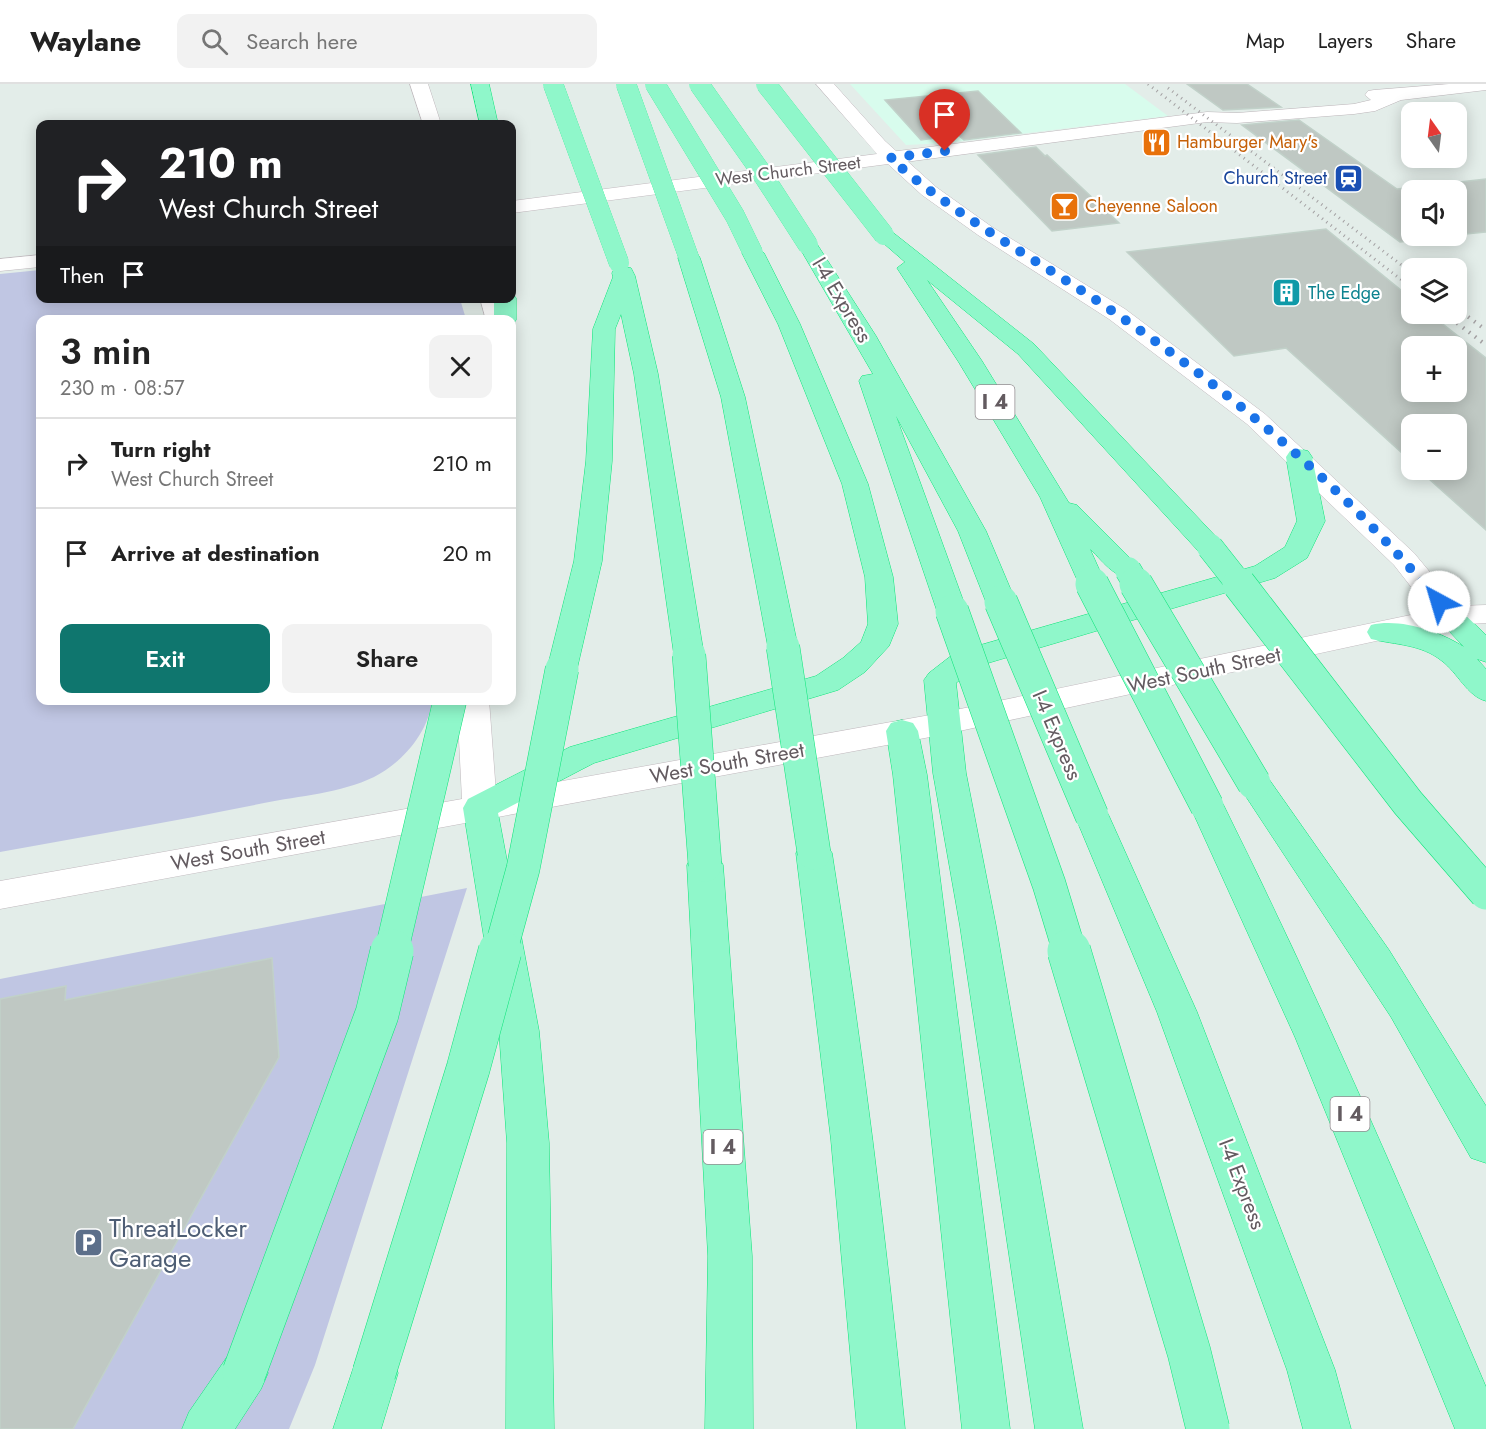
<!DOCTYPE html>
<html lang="en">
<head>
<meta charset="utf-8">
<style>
  body { margin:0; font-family:Jost,sans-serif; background:#f2f2f2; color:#222; height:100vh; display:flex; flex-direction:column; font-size:22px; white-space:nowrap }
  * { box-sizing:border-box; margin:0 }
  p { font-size:20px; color:#767676 }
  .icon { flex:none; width:33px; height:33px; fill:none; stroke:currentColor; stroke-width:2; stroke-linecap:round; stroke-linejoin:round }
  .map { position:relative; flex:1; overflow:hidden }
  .side { position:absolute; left:36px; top:231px; width:480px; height:390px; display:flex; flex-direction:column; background:#fff; border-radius:12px; box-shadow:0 3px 15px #0003 }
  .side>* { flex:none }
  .top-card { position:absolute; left:36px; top:36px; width:480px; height:183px; border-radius:12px; box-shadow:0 3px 15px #0003; background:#202124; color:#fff; overflow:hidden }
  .needle { width:39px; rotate:346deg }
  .fabs { position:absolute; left:1401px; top:18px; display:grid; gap:12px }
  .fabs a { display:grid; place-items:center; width:66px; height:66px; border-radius:12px; background:#fff; box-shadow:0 3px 15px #0003; font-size:30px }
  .pin { position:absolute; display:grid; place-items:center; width:51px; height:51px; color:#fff; margin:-62px -26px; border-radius:50% 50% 50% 0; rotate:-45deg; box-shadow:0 0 6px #0007 }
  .pin .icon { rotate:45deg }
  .me { position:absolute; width:66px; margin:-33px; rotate:321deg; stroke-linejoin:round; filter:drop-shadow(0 0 4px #0008) }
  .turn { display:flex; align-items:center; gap:21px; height:126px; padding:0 24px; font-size:27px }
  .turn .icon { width:78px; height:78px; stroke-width:2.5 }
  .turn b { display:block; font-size:42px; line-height:51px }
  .then { display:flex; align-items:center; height:57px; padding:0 24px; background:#0003; gap:12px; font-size:22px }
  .round { display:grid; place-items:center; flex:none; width:63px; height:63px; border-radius:12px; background:#f2f2f2 }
  .summary { display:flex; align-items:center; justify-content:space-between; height:102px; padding:0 24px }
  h1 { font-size:36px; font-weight:600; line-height:45px }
  .action { display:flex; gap:12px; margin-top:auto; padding:12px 24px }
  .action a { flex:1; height:69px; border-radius:12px; background:#0f766e; color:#fff; font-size:24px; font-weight:600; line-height:69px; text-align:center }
  .action a+a { background:#f2f2f2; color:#222 }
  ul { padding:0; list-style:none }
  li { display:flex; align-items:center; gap:18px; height:90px; padding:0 24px; border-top:2px solid #e0e0e0 }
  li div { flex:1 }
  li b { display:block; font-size:22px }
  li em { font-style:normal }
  header { display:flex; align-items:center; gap:36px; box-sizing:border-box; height:84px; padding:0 30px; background:#fff; border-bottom:2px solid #e0e0e0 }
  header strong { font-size:28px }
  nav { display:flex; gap:33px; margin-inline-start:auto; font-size:21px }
  .search { width:420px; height:54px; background:#f2f2f2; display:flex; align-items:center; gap:15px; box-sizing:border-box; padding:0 21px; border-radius:12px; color:#767676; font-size:22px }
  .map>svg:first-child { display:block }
</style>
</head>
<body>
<header>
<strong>Waylane</strong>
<div class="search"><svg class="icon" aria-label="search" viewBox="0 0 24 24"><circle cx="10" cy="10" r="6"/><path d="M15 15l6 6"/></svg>Search here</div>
<nav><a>Map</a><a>Layers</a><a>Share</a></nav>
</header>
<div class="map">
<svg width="1486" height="1345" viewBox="0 0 1486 1345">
  <rect width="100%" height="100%" fill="#e3ede9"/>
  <path fill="#d8fced" d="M 850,0 L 1125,0 L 1168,32 L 947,59 L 906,61 Z"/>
  <path fill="#c0c6e3" d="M 40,186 L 40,214 L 460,215 L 466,235 L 40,236 L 40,616 L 432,617 C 428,649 403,678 374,693 C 341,709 299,712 264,719 C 176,737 88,752 0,768 L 0,190 Z
    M 467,804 L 315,1281 L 289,1345 L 0,1345 L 0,895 Z"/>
  <path fill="#bfc8c3" stroke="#c1d1c9" stroke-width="1.5" fill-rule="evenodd" d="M 1187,0 L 1247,0 L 1281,23 L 1223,26 Z
    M 978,7 L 1021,49 L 964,56 L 958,51 L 921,56 L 885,16 Z
    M 1299,36 L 1397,105 L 1486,95 L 1486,148 L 1456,151 L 1456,106 L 1412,106 L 1412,152 L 1454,152 L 1400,158 L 1242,41 Z
    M 1036,63 L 1045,72 L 1047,71 L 1119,139 L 1052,147 L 978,71 Z
    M 1326,145 L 1412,215 L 1412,230 L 1430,230 L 1486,274 L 1486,446 L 1419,386 L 1456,386 L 1456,340 L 1412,340 L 1412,378 L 1286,264 L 1234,272 L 1127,168 ZM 1412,262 L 1456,262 L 1456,308 L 1412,308 Z
    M 272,874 L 279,973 L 73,1345 L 0,1345 L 0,915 L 66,902 L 65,916 Z"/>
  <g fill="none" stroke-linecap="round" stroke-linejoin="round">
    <defs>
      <path id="street" d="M 1449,0 L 1486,0 L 1486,6 L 1401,16 L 1375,27 L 1354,30 L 1237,39 L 1207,38 L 890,80 L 883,78 L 881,74 L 883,70 L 890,68 L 1207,28 L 1237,29 L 1354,20 L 1371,16 L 1365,11 L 1368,7 L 1374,6 Z"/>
      <path id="secondary" d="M 410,0 L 428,0 L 441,40 L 423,40 Z
        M 816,0 L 834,0 L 885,57 L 936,103 L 992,143 L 1125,225 L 1265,330 L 1414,469 L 1458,522 L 1486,521 L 1486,539 L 1450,541 L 941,651 L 0,825 L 0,797 L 462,715 L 457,616 L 489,616 L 496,709 L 941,629 L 1430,527 L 1394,481 L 1247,340 L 1109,235 L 978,151 L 922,111 L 888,80 L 512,129 L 512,117 L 877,70 Z
        M 40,171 L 40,183 L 0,187 L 0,175 Z
        M 480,214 L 502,214 L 508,236 L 486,236 Z"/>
      <path id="highway" d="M 471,0 L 489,0 L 498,40 L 480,40 Z
        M 884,145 L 891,147 L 1034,260 L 1220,457 L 1224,463 L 1220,469 L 1210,471 L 1200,469 L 1018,270 L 927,196 L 982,277 L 1069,419 L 1077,421 L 1142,486 L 1138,492 C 1116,498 1105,479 1090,465 L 1103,494 L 1099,500 L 1089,503 L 1079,500 L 1040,413 L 958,277 L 897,184 L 905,178 L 874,151 L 877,147 Z
        M 808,155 L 815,157 L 876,252 L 986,447 L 1016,518 L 1011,524 L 1001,527 L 991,524 L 986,518 L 958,447 L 896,332 L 967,527 L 962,533 L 952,536 L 942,533 L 937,527 L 859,297 L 862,292 L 873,290 L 798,161 L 801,157 Z
        M 753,163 L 760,165 L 764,169 L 800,240 L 868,400 L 893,493 L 898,540 L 889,562 L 865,588 L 838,606 L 594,679 L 498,729 L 539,947 L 549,1059 L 554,1345 L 506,1345 L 507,1059 L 499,947 L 463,724 L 468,715 L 570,663 L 816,592 L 843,574 L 861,558 L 868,540 L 865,493 L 842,400 L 778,240 L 742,169 L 746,165 Z
        M 689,168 L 697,169 L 700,174 L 745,313 L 798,563 L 794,570 L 783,573 L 772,570 L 768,563 L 721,313 L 678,174 L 681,169 Z
        M 623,183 L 631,184 L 635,192 L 658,290 L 704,571 L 700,578 L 689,581 L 678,578 L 674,571 L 634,290 L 621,230 L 615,245 L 612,377 L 602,477 L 577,585 L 573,592 L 562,595 L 551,592 L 547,585 L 574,477 L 586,377 L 593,245 L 613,193 L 612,189 L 615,184 Z
        M 512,209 L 516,214 L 516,236 L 512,241 L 512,236 L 494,236 L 494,214 L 512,214 Z
        M 1299,365 L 1308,367 L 1312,373 L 1325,437 L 1307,474 L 1275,494 L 978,582 L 956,599 L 966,689 L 996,842 L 1083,1345 L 1035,1345 L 960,842 L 933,689 L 924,596 L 929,589 L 956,568 L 1255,482 L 1285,463 L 1297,437 L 1286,373 L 1290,367 Z
        M 1450,523 L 1460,526 L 1486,551 L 1486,578 L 1477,575 L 1486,585 L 1486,617 C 1467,612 1458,589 1442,577 C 1421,560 1396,561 1371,555 L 1367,548 L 1371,541 C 1400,534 1439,547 1464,563 L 1435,532 L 1440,526 Z
        M 902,636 L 913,639 L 918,647 L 927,691 L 1010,1345 L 962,1345 L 893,691 L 886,647 L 891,639 Z
        M 1254,687 L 1266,691 L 1389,866 L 1486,1022 L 1486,1079 L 1471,1074 L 1391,933 L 1237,699 L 1242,691 Z
        M 1207,710 L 1219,713 L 1224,722 C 1319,913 1403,1108 1486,1303 L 1486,1345 L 1455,1345 L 1295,953 L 1190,722 L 1195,713 Z
        M 1092,720 L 1104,723 L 1109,732 L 1197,928 L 1335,1286 L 1351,1345 L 1303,1345 L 1287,1286 L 1157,928 L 1075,732 L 1080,723 Z
        M 814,756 L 826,760 L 832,769 C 862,960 886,1152 905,1345 L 857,1345 L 831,1056 L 796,769 L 802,760 Z
        M 705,768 L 718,772 L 723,781 L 752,1172 L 753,1345 L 705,1345 L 708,1172 L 687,781 L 692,772 Z
        M 244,1266 L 261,1273 L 268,1289 L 261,1305 L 235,1345 L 182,1345 L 189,1328 L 227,1273 Z
        M 374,1266 L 391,1273 L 398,1289 L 381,1345 L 333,1345 L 357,1273 Z"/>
    </defs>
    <use href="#street" stroke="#bcb5b9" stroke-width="1"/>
    <use href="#secondary" stroke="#c0b8bd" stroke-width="1"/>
    <use href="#highway" stroke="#0ce479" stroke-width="1"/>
    <use href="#street" fill="#fff" fill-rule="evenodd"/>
    <use href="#secondary" fill="#fff" fill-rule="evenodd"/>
    <use href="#highway" fill="#8ff7ca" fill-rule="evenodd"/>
    <path stroke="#a3a0a2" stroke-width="3" stroke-dasharray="1 4.5" stroke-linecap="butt" d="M 1148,0 L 1412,204
      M 1168,4 L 1412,189"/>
    <path stroke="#a3a0a2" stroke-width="4" stroke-dasharray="1.5 6" stroke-linecap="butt" d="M 1456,224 L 1486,246
      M 1445,230 L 1486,261"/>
    <defs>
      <path id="highway-bridge-far3" d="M 553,0 L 619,179
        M 626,0 L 689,174
        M 655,0 L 735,132 L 753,169
        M 699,0 L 759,85 L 808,161
        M 766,0 L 884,151"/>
      <path id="highway-bridge-far2" d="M 1210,463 L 1240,501
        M 1128,486 L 1137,501
        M 1089,494 L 1093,501"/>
      <path id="highway-bridge-far1" d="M 1092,500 L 1207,722
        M 1136,500 L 1254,699
        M 1239,500 L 1408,719 L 1486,809
        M 1001,518 L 1092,732
        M 952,527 L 1049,800 L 1070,869
        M 783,563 L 814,769
        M 689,571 L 705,781
        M 391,869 L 450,616
        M 500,869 L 523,785 L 562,585"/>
      <path id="highway-bridge" d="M 1069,867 L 1189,1268 L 1208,1345
        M 244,1289 L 377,930 L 392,867
        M 374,1289 L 468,985 L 500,867"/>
    </defs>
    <use href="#highway-bridge-far3" stroke="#0ce479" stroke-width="20" stroke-linecap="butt"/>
    <use href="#highway-bridge-far2" stroke="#0ce479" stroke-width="27" stroke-linecap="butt"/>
    <use href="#highway-bridge-far1" stroke="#0ce479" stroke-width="34" stroke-linecap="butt"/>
    <use href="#highway-bridge" stroke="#0ce479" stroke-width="44" stroke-linecap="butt"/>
    <use href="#highway-bridge-far3" stroke="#8ff7ca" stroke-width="20"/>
    <use href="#highway-bridge-far2" stroke="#8ff7ca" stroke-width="26"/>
    <use href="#highway-bridge-far1" stroke="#8ff7ca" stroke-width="33"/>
    <use href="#highway-bridge" stroke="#8ff7ca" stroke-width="43"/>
  </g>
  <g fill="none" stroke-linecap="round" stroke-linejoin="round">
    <path stroke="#1a73e8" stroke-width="10" stroke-dasharray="0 18" d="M 945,67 L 890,74 C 960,136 1042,178 1118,231 C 1236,312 1348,407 1439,518"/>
  </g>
  <defs>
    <symbol id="restaurant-square" viewBox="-11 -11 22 22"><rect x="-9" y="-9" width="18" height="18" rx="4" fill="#e8710a" stroke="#fff"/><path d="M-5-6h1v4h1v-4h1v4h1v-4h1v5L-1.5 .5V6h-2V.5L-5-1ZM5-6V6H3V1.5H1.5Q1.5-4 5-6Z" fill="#fff"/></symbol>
    <symbol id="station-square" viewBox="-11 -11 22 22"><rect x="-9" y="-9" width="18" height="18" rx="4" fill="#1a4fb4" stroke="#fff"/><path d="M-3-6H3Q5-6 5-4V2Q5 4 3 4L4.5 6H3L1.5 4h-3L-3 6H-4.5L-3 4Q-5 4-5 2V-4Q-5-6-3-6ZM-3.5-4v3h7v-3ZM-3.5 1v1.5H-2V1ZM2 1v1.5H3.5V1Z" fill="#fff"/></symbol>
    <symbol id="bar-square" viewBox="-11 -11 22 22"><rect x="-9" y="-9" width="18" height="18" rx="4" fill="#e8710a" stroke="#fff"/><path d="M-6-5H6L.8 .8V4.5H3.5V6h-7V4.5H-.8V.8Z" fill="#fff"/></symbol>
    <symbol id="building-square" viewBox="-11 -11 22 22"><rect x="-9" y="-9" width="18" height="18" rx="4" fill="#0f9aa8" stroke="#fff"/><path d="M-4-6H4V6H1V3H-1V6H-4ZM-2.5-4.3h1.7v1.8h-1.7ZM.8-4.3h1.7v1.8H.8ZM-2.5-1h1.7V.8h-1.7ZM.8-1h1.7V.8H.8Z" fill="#fff"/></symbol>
    <symbol id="parking-square" viewBox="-11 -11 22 22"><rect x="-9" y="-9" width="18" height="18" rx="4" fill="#5c6f8a" stroke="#fff"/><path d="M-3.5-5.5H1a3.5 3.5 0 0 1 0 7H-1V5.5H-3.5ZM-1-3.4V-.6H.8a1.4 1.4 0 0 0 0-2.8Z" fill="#fff"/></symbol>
  </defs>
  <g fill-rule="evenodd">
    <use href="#restaurant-square" x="1140" y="42" width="33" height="33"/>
    <use href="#station-square" x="1332" y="78" width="33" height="33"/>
    <use href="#bar-square" x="1048" y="106" width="33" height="33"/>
    <use href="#building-square" x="1270" y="192" width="33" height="33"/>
    <use href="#parking-square" x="72" y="1142" width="33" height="33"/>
  </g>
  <g text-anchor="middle" stroke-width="4.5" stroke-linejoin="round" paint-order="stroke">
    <g font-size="18" fill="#c56008" stroke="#fff" text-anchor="start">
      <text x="1177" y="64">Hamburger Mary's</text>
      <text x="1085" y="128">Cheyenne Saloon</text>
    </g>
    <g font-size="18" fill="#635b60" stroke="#fff">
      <text transform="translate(788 87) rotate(-7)" y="6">West Church Street</text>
    </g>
    <g font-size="18" fill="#164399" stroke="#fff" text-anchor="end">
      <text x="1327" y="100">Church Street</text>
    </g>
    <g font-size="18" fill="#0d838f" stroke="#fff" text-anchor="start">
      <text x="1308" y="215">The Edge</text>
    </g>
    <g fill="#fff" stroke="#928c90" stroke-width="1.5">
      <rect x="975.5" y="301" width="39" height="34" rx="4.5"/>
      <rect x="1330.5" y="1013" width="39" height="34" rx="4.5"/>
      <rect x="703.5" y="1046" width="39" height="34" rx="4.5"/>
    </g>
    <g font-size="20" font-weight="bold" fill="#635b60">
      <text x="995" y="325">I 4</text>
      <text x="1350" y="1037">I 4</text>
      <text x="723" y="1070">I 4</text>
    </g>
    <g font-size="21" fill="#635b60" stroke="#fff">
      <text transform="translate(842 216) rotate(59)" y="7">I-4 Express</text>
      <text transform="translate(1204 586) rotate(-12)" y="7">West South Street</text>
      <text transform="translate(1057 651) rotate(67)" y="7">I-4 Express</text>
      <text transform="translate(727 679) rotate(-10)" y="7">West South Street</text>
      <text transform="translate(248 766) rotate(-10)" y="7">West South Street</text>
      <text transform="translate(1242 1100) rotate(69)" y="7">I-4 Express</text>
    </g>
    <g font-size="26" fill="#4e5e75" stroke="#fff" text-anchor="start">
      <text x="109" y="1153">ThreatLocker<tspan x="109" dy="30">Garage</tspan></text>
    </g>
  </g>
</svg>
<div class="fabs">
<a><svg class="needle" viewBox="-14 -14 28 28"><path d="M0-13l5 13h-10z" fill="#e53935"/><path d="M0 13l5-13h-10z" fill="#767676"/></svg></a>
<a><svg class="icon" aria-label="sound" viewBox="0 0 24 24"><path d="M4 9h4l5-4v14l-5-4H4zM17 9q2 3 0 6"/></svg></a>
<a><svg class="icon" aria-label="layers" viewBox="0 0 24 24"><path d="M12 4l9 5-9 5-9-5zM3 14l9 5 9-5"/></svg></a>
<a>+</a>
<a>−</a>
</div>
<div class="pin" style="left:945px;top:67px;background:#d93025"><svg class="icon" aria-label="arrive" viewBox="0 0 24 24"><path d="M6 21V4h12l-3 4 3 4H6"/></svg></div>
<svg class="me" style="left:1439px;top:518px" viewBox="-20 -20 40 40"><circle r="19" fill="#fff"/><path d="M0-13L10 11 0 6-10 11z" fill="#1a73e8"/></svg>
<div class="top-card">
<div class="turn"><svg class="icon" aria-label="right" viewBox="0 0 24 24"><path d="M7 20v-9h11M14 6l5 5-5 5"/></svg><div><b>210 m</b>West Church Street</div></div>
<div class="then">Then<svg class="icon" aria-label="arrive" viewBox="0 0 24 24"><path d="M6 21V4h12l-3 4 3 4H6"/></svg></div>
</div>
<section class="side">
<div class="summary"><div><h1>3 min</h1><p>230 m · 08:57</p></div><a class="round"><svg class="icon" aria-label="close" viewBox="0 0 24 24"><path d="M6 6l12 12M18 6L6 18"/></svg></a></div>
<ul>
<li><svg class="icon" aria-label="right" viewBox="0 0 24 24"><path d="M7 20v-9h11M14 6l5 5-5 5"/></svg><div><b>Turn right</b><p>West Church Street</p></div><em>210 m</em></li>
<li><svg class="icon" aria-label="arrive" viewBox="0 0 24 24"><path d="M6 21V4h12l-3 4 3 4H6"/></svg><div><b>Arrive at destination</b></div><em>20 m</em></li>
</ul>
<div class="action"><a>Exit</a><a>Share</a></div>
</section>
</div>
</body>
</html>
